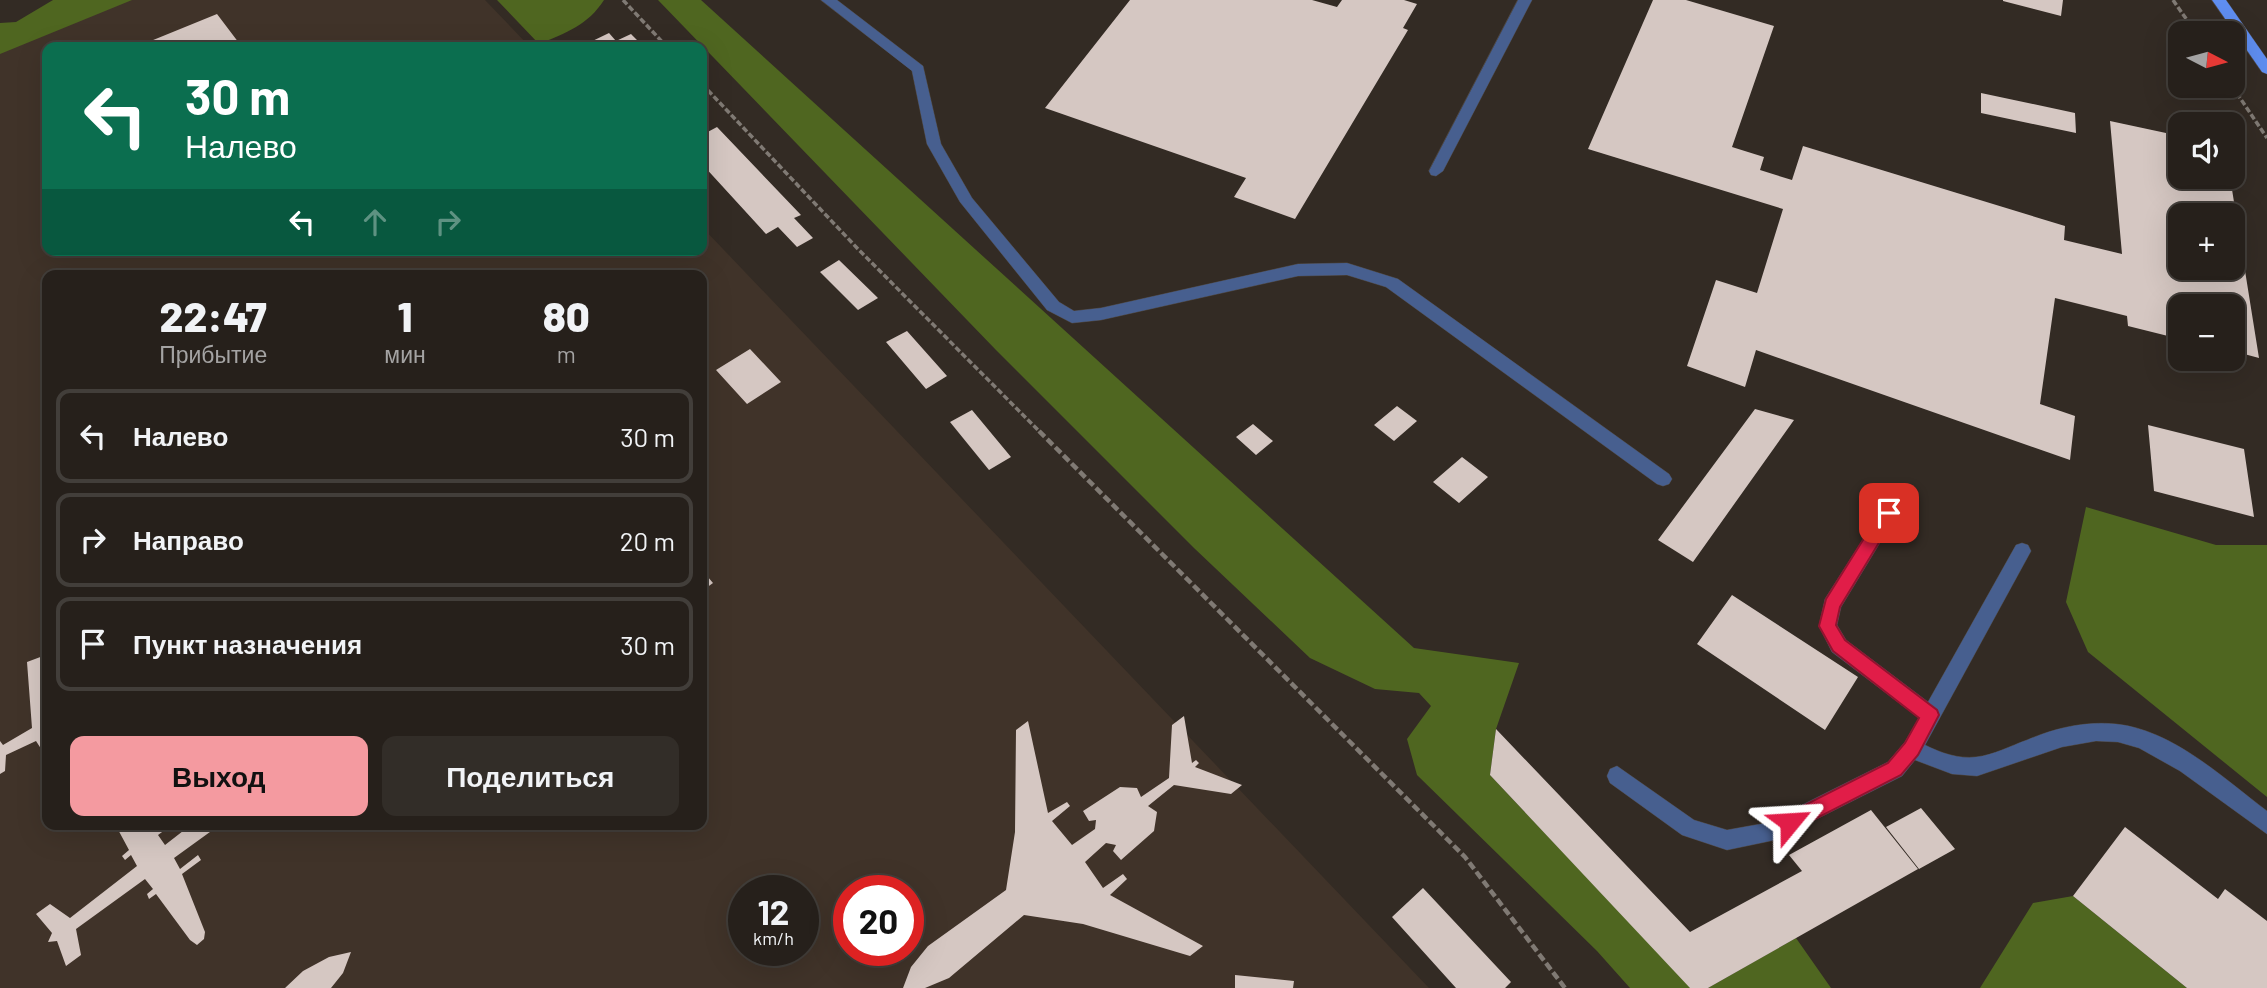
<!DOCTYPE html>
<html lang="ru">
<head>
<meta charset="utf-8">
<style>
  body { margin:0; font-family:Barlow,sans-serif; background:#322d28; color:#f1f3f6; height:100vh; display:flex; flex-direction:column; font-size:26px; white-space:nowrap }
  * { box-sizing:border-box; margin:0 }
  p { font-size:23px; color:#a4a3a3 }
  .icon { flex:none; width:38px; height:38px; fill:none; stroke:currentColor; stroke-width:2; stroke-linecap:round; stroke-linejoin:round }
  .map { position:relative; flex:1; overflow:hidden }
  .details { position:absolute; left:42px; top:270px; width:665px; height:560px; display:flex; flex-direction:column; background:#26201b; border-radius:14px; box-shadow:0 7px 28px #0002,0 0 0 2px #423e3a }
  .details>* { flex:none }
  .guide { position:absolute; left:42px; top:42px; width:665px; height:214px; border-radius:14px; box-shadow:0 7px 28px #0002,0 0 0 2px #423e3a; background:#0b6e4f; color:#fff; overflow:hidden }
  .needle { width:46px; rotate:96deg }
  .controls { position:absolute; left:2168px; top:21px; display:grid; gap:14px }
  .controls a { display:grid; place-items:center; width:77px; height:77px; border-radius:14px; background:#26201b; box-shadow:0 7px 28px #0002,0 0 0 2px #423e3a; font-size:35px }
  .speed { position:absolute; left:728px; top:875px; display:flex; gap:14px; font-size:35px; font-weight:700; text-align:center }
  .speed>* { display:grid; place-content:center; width:91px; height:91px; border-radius:50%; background:#26201b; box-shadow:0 7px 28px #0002,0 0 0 2px #423e3a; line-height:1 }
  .speed small { font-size:18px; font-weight:400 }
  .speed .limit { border:10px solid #d22; background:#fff; color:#111 }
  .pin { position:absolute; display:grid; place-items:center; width:60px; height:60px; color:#fff; margin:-30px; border-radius:14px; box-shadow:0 4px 10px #0006 }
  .me { position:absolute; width:77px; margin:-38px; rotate:63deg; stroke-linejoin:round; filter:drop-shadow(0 0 5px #0008) }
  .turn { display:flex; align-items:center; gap:24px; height:147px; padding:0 28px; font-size:32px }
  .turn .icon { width:91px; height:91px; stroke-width:2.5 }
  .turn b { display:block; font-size:49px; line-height:60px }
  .lanes { display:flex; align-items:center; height:66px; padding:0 28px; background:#0003; justify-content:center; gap:35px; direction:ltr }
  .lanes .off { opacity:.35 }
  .eta { display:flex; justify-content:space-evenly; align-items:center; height:119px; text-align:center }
  .eta b { font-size:42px; font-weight:800; line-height:49px }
  .button { display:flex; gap:14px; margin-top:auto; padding:14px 28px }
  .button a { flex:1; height:80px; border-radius:14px; background:#f49aa0; color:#111; font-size:28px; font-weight:800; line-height:80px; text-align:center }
  .button a+a { background:#322d28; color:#f1f3f6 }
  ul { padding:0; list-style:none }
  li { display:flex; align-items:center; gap:21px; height:94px; margin:0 14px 10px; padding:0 14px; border:4px solid #423e3a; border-radius:14px }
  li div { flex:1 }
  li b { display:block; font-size:26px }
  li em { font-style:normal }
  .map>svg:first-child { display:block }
</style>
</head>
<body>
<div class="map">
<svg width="2267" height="988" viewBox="0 0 2267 988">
  <rect width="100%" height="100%" fill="#332b24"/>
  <path fill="#403329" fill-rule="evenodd" d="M 103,0 L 485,0 L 530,47 L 47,47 L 47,250 L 702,250 L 702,227 L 1429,988 L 0,988 L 0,48 ZM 47,275 L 702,275 L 702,824 L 47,824 ZM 744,891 L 803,891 L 803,950 L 744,950 ZM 849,891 L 908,891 L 908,950 L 849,950 Z"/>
  <path fill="#4f6620" d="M 53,0 L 132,0 L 0,54 L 0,23 L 16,22 Z
    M 497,0 L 604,0 C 588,25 566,33 539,44 Z
    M 658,0 L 701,0 L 1414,648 L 1519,663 L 1496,729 L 1490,775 L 1691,988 L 1630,988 L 1597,951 L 1417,775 L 1407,739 L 1431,706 L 1419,693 L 1375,689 L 1310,658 L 1194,548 L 996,350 Z
    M 2086,507 L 2216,545 L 2267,545 L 2267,797 L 2088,652 L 2066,602 Z
    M 2073,896 L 2187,988 L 1980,988 L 2033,903 Z
    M 1796,938 L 1831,988 L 1708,988 Z"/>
  <path fill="#d5c7c2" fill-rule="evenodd" d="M 1130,0 L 1312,0 L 1337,7 L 1342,0 L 1404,0 L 1417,4 L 1403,28 L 1408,30 L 1295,219 L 1234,197 L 1246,178 L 1045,108 Z
    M 1653,0 L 1686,0 L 1774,26 L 1732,147 L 1764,157 L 1760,170 L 1792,180 L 1803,146 L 2065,226 L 2064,240 L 2122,254 L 2110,121 L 2180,136 L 2180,177 L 2230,177 L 2259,358 L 2233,351 L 2233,306 L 2180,306 L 2180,339 L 2128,326 L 2127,316 L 2055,298 L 2040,404 L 2075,416 L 2070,460 L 1756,350 L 1745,387 L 1687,366 L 1716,280 L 1757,293 L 1783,209 L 1588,149 ZM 2180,215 L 2233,215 L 2233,268 L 2180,268 Z
    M 2003,0 L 2063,0 L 2061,16 L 2003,1 Z
    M 217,14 L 242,47 L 136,47 Z
    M 609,33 L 616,41 L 631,34 L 644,47 L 580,47 Z
    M 1981,93 L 2075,113 L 2076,133 L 1981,113 Z
    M 717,127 L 801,215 L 794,218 L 813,238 L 797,247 L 778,227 L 766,234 L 702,164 L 702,135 Z
    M 839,260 L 878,298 L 858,310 L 820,272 Z
    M 907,331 L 947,376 L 926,389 L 886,342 Z
    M 750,349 L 781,382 L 747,404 L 716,370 Z
    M 1397,406 L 1417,421 L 1394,441 L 1374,425 Z
    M 1755,409 L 1794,420 L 1693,562 L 1658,540 Z
    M 972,410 L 1011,457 L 989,470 L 950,422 Z
    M 1253,424 L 1273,441 L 1256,455 L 1236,437 Z
    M 2148,425 L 2244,449 L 2254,517 L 2154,491 Z
    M 1462,457 L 1488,477 L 1459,503 L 1433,482 Z
    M 702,570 L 713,583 L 702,591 Z
    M 1732,595 L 1858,677 L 1825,730 L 1697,644 Z
    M 43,656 L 47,666 L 47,758 L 36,741 L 6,755 L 5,771 L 0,774 L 0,741 L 3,745 L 32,728 L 27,662 Z
    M 1184,716 L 1192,763 L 1196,760 L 1199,763 L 1195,767 L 1242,785 L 1231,794 L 1174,785 L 1148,806 L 1157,812 L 1154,831 L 1121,860 L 1113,851 L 1116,845 L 1106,843 L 1085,862 L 1103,888 L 1123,874 L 1127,879 L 1110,895 L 1203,946 L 1190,956 L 1083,924 L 1024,915 L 949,978 L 925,988 L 903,988 L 911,967 L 928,946 L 1006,890 L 1015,832 L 1016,730 L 1028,721 L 1048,813 L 1067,802 L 1070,806 L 1052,821 L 1072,845 L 1095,829 L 1096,820 L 1089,821 L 1083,811 L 1120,787 L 1137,788 L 1141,797 L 1169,778 L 1172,725 Z
    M 1496,729 L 1690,932 L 1802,871 L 1789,855 L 1871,810 L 1918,869 L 1708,988 L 1690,988 L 1490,775 Z
    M 1921,808 L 1955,849 L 1919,869 L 1886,827 Z
    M 115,824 L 148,824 L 155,831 L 164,824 L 173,824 L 158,835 L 165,845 L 192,824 L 221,824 L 174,858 L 180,869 L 198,855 L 201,860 L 182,874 L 205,932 L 204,939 L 197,945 L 190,940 L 156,894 L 149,899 L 147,894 L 153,889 L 145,879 L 76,929 L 81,955 L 66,966 L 57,941 L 48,942 L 52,933 L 36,914 L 50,904 L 70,918 L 137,866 L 131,855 L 125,860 L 122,856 L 129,850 Z
    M 2125,827 L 2218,899 L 2225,889 L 2267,921 L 2267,988 L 2187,988 L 2073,896 Z
    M 1423,888 L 1511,982 L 1505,988 L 1456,988 L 1392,917 Z
    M 351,952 L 343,973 L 331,988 L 285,988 L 303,971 L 329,957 Z
    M 1235,975 L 1294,981 L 1293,988 L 1235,988 Z"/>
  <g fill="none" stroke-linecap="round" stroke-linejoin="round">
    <defs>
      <path id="minor" d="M 821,0 L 837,0 L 923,66 L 941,144 L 972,198 L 1059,302 L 1074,311 L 1101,308 L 1298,264 L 1347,263 L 1398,279 L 1669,474 L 1672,479 L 1669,484 L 1663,486 L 1657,484 L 1386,287 L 1347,275 L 1298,276 L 1101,320 L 1072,323 L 1047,310 L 960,202 L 927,144 L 912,71 Z
        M 1518,0 L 1532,0 L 1443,171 L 1436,176 L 1431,175 L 1429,171 Z
        M 1889,505 L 1895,508 L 1898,513 L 1841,607 L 1837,625 L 1846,640 L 1928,702 L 2016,545 L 2022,543 L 2028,545 L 2031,551 L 1925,745 C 1941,753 1958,759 1976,757 C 1994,755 2010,746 2027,740 C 2055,728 2085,721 2116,724 C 2173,730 2223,778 2267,811 L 2267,834 L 2180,771 L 2139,748 L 2118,742 L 2096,741 L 2062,747 L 1977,776 L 1952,774 L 1915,760 L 1902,776 L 1775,840 L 1727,850 L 1682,835 L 1610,783 L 1607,776 L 1610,769 L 1617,766 L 1694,820 L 1727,830 L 1766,823 L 1888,762 L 1905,742 L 1919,718 L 1832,652 L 1819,626 L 1825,599 L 1883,508 Z"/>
      <path id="major" d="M 2212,0 L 2226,0 L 2267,59 L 2267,74 L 2262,72 Z"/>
    </defs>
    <use href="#minor" stroke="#4f4740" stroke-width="1"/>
    <use href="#major" stroke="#4f4740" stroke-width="1"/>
    <path stroke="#807a74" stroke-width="3.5" stroke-dasharray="6 2.5" stroke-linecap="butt" d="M 623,0 L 667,47
      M 2173,0 L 2196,33
      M 702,84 L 858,249 L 1041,433
      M 2232,86 L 2267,138"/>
    <path stroke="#807a74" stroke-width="4.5" stroke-dasharray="8 3.5" stroke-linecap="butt" d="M 1039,431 L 1465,857 L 1565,988"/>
    <use href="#minor" fill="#475f8f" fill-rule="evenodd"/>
    <use href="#major" fill="#5f8ef1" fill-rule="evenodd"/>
  </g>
  <path fill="#e11d48" stroke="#92132f" stroke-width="2" d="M 1889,506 L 1895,508 L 1897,513 L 1840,607 L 1836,625 L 1845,640 L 1937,710 L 1939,715 L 1918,755 L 1901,775 L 1790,832 L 1783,829 L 1780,822 L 1783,816 L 1888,763 L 1905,743 L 1919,718 L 1833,651 L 1819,626 L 1826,599 L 1883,508 Z"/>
</svg>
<div class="controls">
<a><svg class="needle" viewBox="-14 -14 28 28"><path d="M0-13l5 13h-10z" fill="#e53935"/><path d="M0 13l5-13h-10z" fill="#a4a3a3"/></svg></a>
<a><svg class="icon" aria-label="sound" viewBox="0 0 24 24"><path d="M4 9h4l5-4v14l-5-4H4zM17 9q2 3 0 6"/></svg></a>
<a>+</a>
<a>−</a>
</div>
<div class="speed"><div>12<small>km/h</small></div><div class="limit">20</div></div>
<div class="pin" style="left:1889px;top:513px;background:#d93025"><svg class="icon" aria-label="arrive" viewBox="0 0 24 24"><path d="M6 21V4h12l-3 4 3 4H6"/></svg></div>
<svg class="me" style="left:1790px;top:822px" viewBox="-20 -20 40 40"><path d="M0-17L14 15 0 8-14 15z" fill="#e11d48" stroke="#fff" stroke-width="4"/></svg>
<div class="guide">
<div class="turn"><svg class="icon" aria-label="left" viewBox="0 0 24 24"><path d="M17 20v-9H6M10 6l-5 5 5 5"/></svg><div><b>30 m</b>Налево</div></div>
<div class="lanes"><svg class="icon" aria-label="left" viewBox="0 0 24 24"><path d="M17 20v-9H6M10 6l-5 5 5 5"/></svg><svg class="icon off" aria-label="ahead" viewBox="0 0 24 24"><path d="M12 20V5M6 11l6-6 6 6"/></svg><svg class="icon off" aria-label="right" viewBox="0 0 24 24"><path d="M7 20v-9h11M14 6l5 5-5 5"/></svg></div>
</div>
<section class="details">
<div class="eta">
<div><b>22:47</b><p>Прибытие</p></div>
<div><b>1</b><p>мин</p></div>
<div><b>80</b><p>m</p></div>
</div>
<ul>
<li><svg class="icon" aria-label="left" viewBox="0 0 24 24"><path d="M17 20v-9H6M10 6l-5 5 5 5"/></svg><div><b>Налево</b></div><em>30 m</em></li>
<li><svg class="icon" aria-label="right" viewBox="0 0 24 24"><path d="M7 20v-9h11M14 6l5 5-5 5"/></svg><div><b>Направо</b></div><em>20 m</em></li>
<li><svg class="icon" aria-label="arrive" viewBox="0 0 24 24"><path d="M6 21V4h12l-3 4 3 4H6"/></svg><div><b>Пункт назначения</b></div><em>30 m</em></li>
</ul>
<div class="button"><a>Выход</a><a>Поделиться</a></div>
</section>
</div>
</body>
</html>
